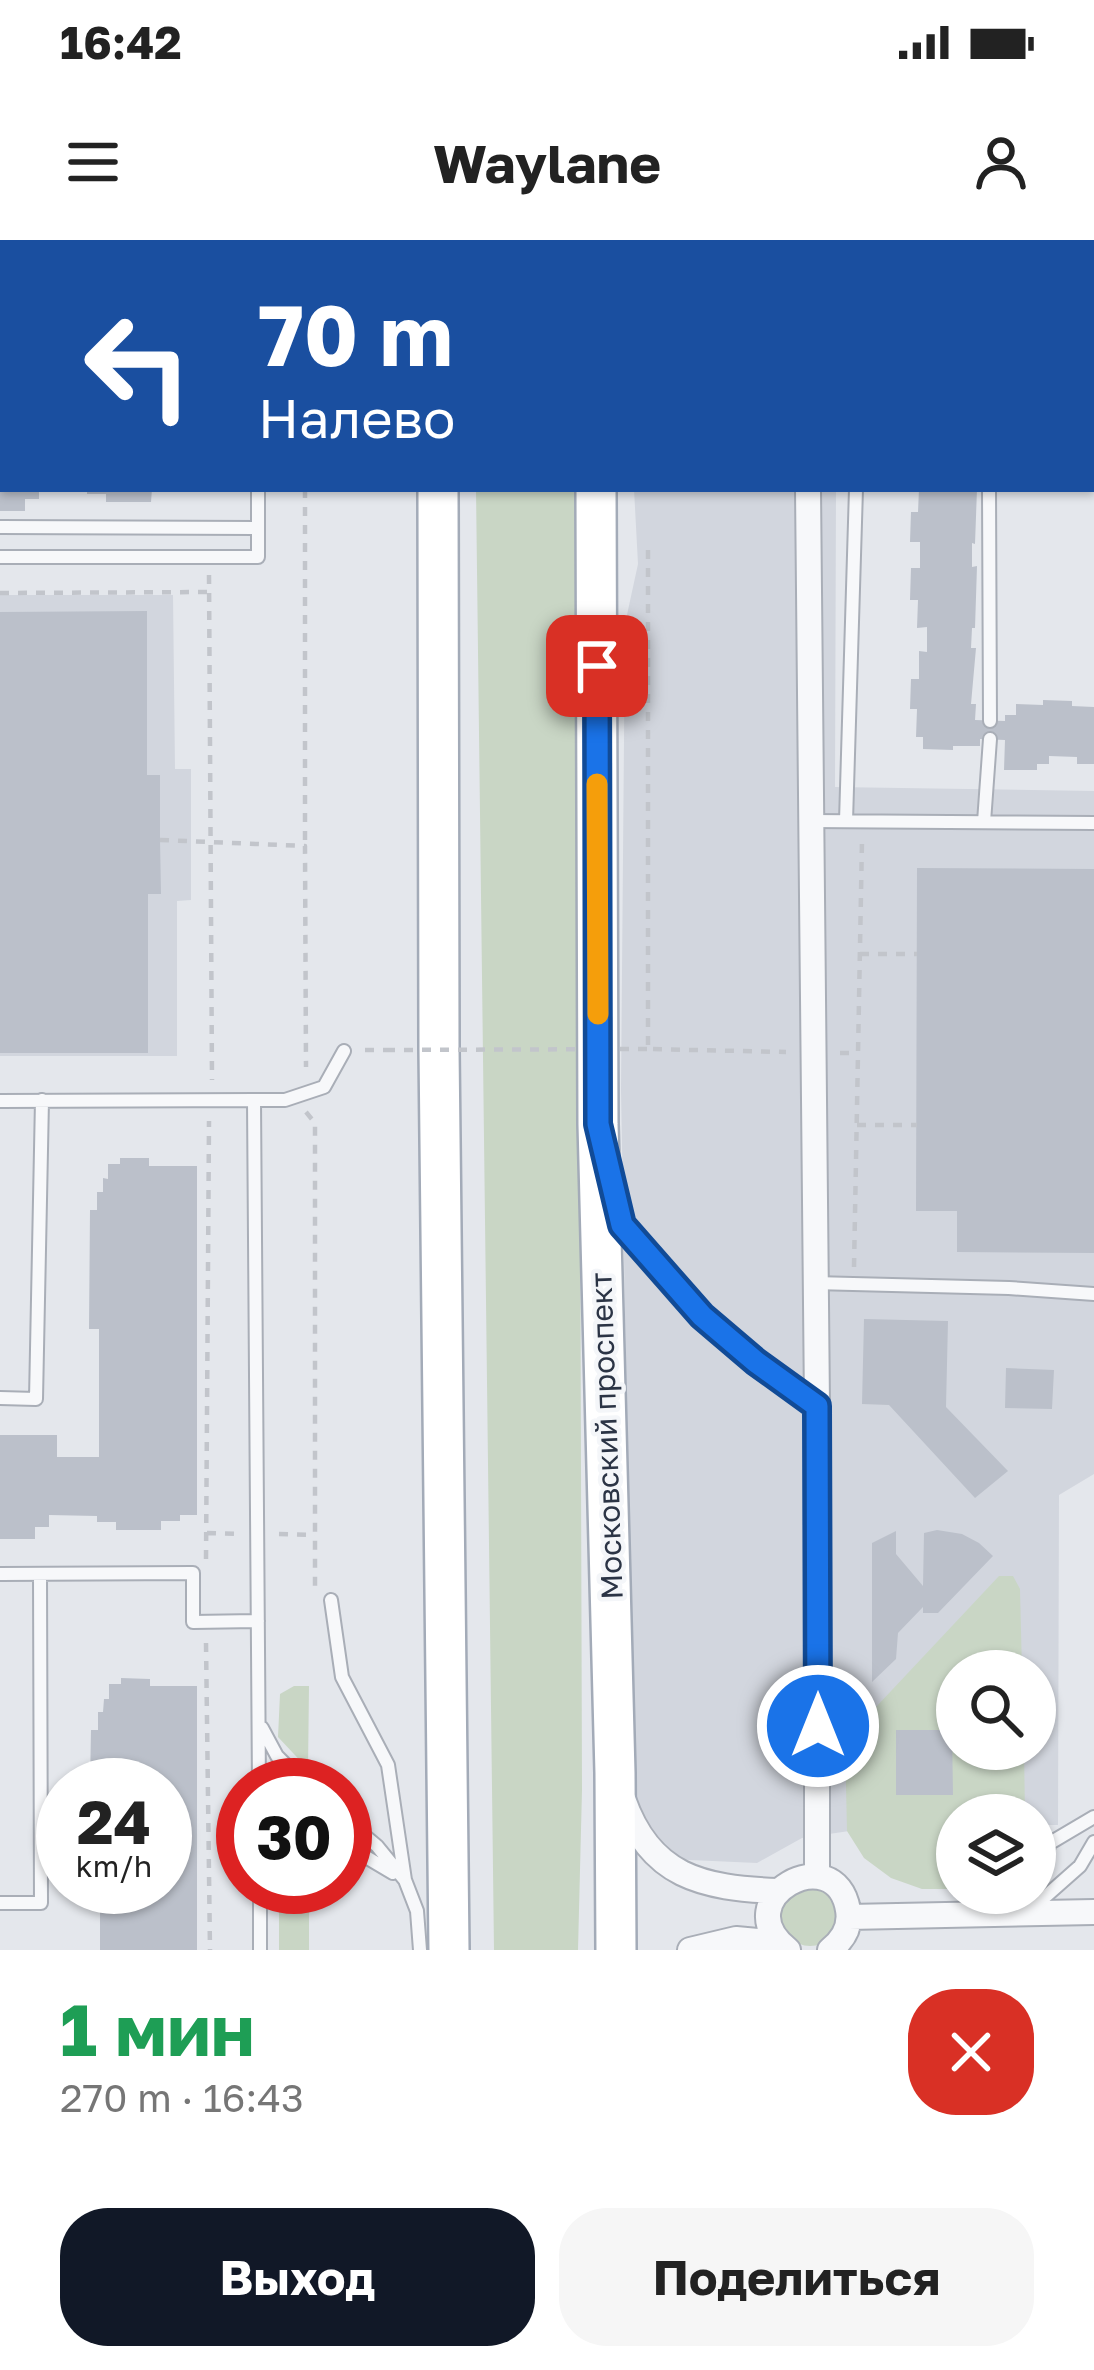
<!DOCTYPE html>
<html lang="ru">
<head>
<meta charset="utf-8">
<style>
  body { margin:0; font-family:"Golos Text",sans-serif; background:#f6f6f6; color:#222; height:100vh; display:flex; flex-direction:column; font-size:45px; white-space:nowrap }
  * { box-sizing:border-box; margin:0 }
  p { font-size:39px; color:#767676 }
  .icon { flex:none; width:66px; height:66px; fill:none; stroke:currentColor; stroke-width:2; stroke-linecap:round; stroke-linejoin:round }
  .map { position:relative; height:1710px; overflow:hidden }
  .drawer { display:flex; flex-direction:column; background:#fff; flex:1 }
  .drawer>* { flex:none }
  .banner { position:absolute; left:0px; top:0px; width:1095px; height:252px; box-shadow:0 3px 9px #0004; background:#1a4fa0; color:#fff; overflow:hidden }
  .buttons { position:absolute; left:936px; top:1410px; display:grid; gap:24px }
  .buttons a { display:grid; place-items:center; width:120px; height:120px; border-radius:50%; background:#fff; box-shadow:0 3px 9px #0004; font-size:60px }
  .speed { position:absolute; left:36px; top:1518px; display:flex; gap:24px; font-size:60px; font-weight:700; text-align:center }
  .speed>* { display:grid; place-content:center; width:156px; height:156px; border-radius:50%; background:#fff; box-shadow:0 3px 9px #0004; line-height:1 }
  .speed small { font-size:30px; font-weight:400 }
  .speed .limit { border:18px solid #d22; background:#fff; color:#111 }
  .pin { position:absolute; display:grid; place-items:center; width:102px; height:102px; color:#fff; margin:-51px; border-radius:24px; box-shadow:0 6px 18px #0006 }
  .me { position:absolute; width:132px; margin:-66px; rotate:0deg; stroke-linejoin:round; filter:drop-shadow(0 0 9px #0008) }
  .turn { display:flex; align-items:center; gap:42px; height:252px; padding:0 60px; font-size:54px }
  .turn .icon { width:156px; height:156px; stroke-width:2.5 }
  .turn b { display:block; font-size:84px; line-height:102px }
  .round { display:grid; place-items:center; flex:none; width:126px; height:126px; border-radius:48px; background:#f6f6f6 }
  .overview { display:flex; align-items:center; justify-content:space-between; height:204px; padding:0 60px }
  h1 { font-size:72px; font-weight:700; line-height:90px; color:#1e9e55 }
  .action { display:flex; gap:24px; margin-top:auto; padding:24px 60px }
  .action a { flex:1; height:138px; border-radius:48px; background:#111827; color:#fff; font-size:48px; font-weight:700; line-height:138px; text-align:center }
  .action a+a { background:#f6f6f6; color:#222 }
  .status { display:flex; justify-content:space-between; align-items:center; height:84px; padding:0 60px; background:#fff; direction:ltr }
  .status svg { height:33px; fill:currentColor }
  header { display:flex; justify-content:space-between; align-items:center; height:156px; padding:0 60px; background:#fff; font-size:54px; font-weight:700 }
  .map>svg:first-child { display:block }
</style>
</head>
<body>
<div class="status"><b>16:42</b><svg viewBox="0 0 49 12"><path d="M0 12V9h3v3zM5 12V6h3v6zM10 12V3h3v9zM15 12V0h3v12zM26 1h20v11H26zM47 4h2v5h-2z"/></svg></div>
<header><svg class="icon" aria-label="menu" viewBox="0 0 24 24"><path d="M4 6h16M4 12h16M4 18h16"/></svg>Waylane<svg class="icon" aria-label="person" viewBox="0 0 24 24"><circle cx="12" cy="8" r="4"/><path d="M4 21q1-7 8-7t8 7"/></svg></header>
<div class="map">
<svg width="1094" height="1710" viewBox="0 0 1094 1710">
  <rect width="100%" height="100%" fill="#e4e7ec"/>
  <path fill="#d2d6de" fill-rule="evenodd" d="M 634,249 L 836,249 L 835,547 L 1094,551 L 1094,1234 L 1059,1255 L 1058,1585 L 1035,1585 L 1035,1575 L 957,1575 L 802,1598 L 757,1623 L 668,1619 L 634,1577 L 621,850 L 625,384 L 638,324 ZM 957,1431 L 1035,1431 L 1035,1509 L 957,1509 Z
    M 0,355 L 173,355 L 175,529 L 191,529 L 191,660 L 177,661 L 177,816 L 0,816 Z"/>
  <path fill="#c9d6c5" d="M 476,249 L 578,249 L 582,1550 L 578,1710 L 494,1710 Z
    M 999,1336 L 1013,1336 L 1020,1349 L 1022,1431 L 957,1431 L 957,1509 L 1024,1509 L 1025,1575 L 957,1575 L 957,1649 L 922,1649 L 891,1638 L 864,1618 L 847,1591 L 845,1500 Z
    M 294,1446 L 309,1446 L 308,1529 L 278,1497 L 280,1454 Z
    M 296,1647 L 309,1647 L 309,1710 L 279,1710 L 279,1664 Z
    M781 1677a29 29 0 1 1 58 0a29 29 0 1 1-58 0Z"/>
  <path fill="#bbc0ca" d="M 0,249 L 39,249 L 39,259 L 25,259 L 25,271 L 0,271 Z
    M 87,249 L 152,249 L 151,262 L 106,262 L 106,254 L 87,254 Z
    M 919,249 L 977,249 L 975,304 L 972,303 L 972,327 L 977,326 L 975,388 L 972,388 L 971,408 L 976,408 L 971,464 L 976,464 L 975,480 L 1005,481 L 1005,475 L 1016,475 L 1016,464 L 1043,465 L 1043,460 L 1072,461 L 1072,466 L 1094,467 L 1094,524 L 1077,524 L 1077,517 L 1049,516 L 1049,524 L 1037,524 L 1037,530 L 1004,530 L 1005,500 L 980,499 L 980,506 L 953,506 L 953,510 L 923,509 L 923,497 L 916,497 L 917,469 L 910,469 L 911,439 L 919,439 L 919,411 L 927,412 L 927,387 L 917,388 L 918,360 L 910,360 L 911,328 L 920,328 L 920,302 L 910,302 L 911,272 L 918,272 Z
    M 147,371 L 147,535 L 160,535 L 160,600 L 161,654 L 148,654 L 148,813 L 0,813 L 0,372 Z
    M 917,628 L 1094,629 L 1094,1013 L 957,1012 L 957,971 L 916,971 Z
    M 120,918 L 149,918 L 149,926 L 197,926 L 197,1275 L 180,1275 L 180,1281 L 161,1281 L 161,1290 L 116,1290 L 116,1282 L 97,1282 L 97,1276 L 49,1275 L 49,1287 L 35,1287 L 35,1299 L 0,1299 L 0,1195 L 57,1195 L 57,1217 L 99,1217 L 99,1089 L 89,1089 L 90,970 L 97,970 L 97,952 L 103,952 L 103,938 L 108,939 L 108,924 L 120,924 Z
    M 864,1079 L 948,1081 L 946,1167 L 1008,1231 L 975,1258 L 889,1165 L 862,1164 Z
    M 1006,1128 L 1054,1130 L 1052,1169 L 1005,1168 Z
    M 937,1290 L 962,1294 L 979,1303 L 993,1316 L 938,1373 L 923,1373 L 923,1367 L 898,1393 L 896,1419 L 872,1442 L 872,1303 L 896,1291 L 896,1314 L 923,1346 L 924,1293 Z
    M 121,1438 L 150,1439 L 150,1446 L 197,1446 L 197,1710 L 100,1710 L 100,1647 L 165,1647 L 165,1545 L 90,1545 L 91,1490 L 98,1490 L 98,1472 L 103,1472 L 104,1459 L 109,1459 L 109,1444 L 121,1444 Z
    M 896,1490 L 952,1490 L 953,1555 L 896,1555 Z"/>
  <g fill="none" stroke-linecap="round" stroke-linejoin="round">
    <defs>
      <path id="lane" d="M 34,0 L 34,3
        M 252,0 L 252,3
        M 989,0 L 989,3
        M 863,3 L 863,0
        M 0,118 L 3,118
        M 989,249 L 990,481
        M 0,287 L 258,288
        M 0,317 L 258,317 L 258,249
        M 811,581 L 1094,583
        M 846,581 L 856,249
        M 984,582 L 990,499
        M 0,861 L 285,860 L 324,847 L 344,811
        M 254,861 L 259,1545
        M 617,966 L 621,985 L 702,1075 L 756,1122 L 816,1165
        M 814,1043 L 1009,1048 L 1094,1054
        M 0,1158 L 36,1159 L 42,860
        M 0,1334 L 193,1333 L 193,1382 L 258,1381
        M 331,1360 L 342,1437 L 388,1525 L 405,1640 L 417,1671 L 420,1710
        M 262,1488 L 277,1516 L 306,1545
        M 345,1579 L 377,1606 L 404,1639
        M 345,1616 L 366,1617 L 393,1633
        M 260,1647 L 260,1710
        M 1035,1648 L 1050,1603 L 1094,1577
        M 0,1663 L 41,1663 L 40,1334
        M 260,1665 L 277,1647
        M 1028,1672 L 1080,1626 L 1094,1602"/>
      <path id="street" d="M 806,0 L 806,3
        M 808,249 L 817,1165 L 817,1636
        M 623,1559 C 650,1637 702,1648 778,1651
        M 849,1677 L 1094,1672
        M 690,1710 L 736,1699 L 779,1703
        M 788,1710 C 723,1659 836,1597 848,1670 C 851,1687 843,1700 830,1710"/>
      <path id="primary" d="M 438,0 L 438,3
        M 595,0 L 595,3
        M 438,249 L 439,809 L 449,1710
        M 596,249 L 598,884 L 615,1533 L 616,1710"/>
    </defs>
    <use href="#lane" stroke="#a9aeb7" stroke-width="16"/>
    <use href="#street" stroke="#a9aeb7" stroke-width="28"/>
    <use href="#primary" stroke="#a3abb8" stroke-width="44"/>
    <path stroke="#c2c5cb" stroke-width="4.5" stroke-dasharray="9 9" stroke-linecap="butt" d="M 305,0 L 305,3
      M 305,249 L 305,606
      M 648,310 L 648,809 L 786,812
      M 209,335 L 212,840
      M 0,353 L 209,352
      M 160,600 L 305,606 L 306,827
      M 860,714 L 917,714
      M 365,810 L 386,810
      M 840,813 L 858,813
      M 306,872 L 315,883 L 315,1349
      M 857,885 L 917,885
      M 854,1027 L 862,600
      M 207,1293 L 238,1294
      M 279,1294 L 315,1295
      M 206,1319 L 209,881
      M 206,1403 L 210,1710"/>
    <use href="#lane" stroke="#f7f8fa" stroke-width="12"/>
    <use href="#street" stroke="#f7f8fa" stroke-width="24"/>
    <use href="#primary" stroke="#fff" stroke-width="39"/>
    <path stroke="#c2c5cb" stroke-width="4.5" stroke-dasharray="9 9" stroke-linecap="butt" d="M 386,810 L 648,809"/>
  </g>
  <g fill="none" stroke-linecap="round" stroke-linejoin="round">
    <defs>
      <path id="route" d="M 597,426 L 598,884 L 622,985 L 702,1076 L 756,1122 L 817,1166 L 818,1486"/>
    </defs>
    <use href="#route" stroke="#114b97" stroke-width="30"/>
    <use href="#route" stroke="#1a73e8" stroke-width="21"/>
    <path stroke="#f59e0b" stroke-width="21" d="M 597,544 L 598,774"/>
  </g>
  <g text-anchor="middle" stroke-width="9" stroke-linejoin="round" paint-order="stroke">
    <g font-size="30" fill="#2b3445" stroke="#f4f6f9">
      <text transform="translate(607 1196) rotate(-92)" y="10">Московский проспект</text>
    </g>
  </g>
</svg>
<div class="buttons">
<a><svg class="icon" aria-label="search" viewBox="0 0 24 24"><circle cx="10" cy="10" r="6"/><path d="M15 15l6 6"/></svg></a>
<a><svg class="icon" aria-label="layers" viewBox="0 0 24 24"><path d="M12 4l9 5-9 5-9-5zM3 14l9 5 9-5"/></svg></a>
</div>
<div class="speed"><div>24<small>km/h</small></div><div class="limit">30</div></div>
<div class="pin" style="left:597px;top:426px;background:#d93025"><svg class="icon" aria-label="arrive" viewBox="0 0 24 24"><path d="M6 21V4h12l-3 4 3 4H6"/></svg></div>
<svg class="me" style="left:818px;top:1486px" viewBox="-20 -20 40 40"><circle r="17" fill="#1a73e8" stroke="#fff" stroke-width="3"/><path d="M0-11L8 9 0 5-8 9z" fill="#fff"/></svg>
<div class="banner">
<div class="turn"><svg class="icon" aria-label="left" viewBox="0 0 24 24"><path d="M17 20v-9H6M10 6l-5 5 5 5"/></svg><div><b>70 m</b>Налево</div></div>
</div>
</div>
<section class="drawer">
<div class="overview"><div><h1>1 мин</h1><p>270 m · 16:43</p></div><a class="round" style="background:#d93025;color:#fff"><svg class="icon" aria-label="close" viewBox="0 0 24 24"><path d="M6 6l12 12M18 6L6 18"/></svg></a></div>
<div class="action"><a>Выход</a><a>Поделиться</a></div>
</section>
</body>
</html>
